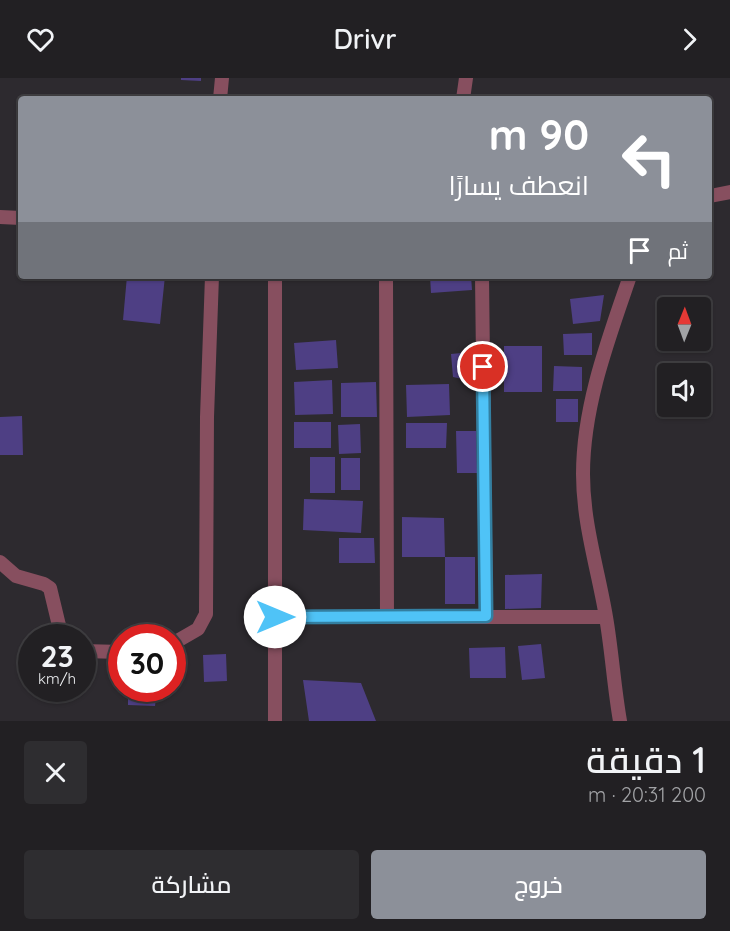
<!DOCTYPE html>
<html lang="ar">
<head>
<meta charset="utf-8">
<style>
  body { margin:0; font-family:Quicksand,Cairo,sans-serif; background:#2e2d30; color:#f1f3f6; direction:rtl; height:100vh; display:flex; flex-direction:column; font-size:22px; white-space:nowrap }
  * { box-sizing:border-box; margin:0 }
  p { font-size:20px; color:#a2a3a6 }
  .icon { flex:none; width:33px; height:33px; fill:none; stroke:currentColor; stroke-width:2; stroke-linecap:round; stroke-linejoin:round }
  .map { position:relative; height:643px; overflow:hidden; direction:ltr }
  .details { display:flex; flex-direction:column; background:#222023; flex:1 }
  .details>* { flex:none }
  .banner { position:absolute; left:18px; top:18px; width:694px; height:183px; border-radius:6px; box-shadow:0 2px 4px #0004,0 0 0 2px #3f3e41; direction:rtl; background:#8c9099; color:#fff; overflow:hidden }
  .needle { width:39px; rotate:1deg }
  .buttons { position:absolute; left:657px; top:219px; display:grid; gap:12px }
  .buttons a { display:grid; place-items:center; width:54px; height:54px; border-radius:6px; background:#222023; box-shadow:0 2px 4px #0004,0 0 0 2px #3f3e41; font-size:30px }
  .speed { position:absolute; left:18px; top:546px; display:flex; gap:12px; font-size:30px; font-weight:700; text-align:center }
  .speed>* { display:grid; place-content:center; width:78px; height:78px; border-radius:50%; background:#222023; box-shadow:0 2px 4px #0004,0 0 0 2px #3f3e41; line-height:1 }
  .speed small { font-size:15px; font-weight:400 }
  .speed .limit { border:9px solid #d22; background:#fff; color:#111 }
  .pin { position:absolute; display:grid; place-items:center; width:51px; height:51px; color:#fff; margin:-26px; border:3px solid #fff; border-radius:50%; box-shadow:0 2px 6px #0007 }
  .me { position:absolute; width:66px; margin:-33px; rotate:90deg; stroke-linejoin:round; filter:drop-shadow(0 0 4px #0008) }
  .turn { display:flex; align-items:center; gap:21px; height:126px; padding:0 24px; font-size:27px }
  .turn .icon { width:78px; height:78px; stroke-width:2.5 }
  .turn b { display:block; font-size:42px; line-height:51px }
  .then { display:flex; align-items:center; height:57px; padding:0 24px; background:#0003; gap:12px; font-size:22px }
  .round { display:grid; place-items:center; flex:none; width:63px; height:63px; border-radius:6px; background:#2e2d30 }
  .summary { display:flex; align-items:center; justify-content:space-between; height:102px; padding:0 24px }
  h1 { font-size:36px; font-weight:600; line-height:45px }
  .cta { display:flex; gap:12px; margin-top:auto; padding:12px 24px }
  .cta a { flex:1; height:69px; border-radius:6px; background:#8c9099; color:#fff; font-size:24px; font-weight:600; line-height:69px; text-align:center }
  .cta a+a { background:#2e2d30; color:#f1f3f6 }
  header { display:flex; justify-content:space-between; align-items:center; height:78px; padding:0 24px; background:#222023; font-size:27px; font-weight:600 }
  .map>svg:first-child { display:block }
</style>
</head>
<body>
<header><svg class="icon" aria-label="forward" viewBox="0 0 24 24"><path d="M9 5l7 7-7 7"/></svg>Drivr<svg class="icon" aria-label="heart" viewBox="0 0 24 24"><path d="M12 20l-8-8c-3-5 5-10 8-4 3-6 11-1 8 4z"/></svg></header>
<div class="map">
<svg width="730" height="643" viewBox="0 0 730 643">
  <rect width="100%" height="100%" fill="#2d2a2f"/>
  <path fill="#4e3f84" d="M 181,0 L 201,0 L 201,3 L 181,2 Z
    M 127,198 L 165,198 L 160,246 L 123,242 Z
    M 430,198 L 471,198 L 472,212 L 431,215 Z
    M 604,217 L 600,243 L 573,246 L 570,221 Z
    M 592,255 L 592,277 L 564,277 L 563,256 Z
    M 336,262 L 338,290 L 296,292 L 294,265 Z
    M 504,268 L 542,268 L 542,314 L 504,314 Z
    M 472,274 L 476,304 L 453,299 L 451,276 Z
    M 554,288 L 582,289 L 582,313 L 553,313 Z
    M 332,302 L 333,336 L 295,337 L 294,304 Z
    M 376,304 L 377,339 L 341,339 L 341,305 Z
    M 449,306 L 450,337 L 407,339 L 406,307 Z
    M 556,321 L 578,321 L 578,344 L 556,344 Z
    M 22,338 L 23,377 L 0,377 L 0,339 Z
    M 294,344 L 331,344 L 331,370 L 294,370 Z
    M 406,345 L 447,345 L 446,370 L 406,370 Z
    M 360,346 L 361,375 L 339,376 L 338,347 Z
    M 456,353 L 476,353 L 477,395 L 457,395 Z
    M 310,379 L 335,379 L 335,415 L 310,415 Z
    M 341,380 L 360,380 L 360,412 L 341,412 Z
    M 304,421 L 363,423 L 361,455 L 303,452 Z
    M 402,439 L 444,440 L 445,479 L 402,479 Z
    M 339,460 L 374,460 L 375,485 L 339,485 Z
    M 445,479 L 475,479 L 475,526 L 445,526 Z
    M 542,496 L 541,530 L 505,531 L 505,497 Z
    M 541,566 L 545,600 L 522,602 L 518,568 Z
    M 505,569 L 506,600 L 470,600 L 469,570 Z
    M 226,576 L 227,603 L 204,604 L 203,577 Z
    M 303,602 L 361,605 L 376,643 L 309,643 Z
    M 128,619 L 156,620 L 155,628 L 128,627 Z"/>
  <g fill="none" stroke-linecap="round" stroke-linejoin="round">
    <path stroke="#874f5f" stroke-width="14" d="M 220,21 L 222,0
      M 463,21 L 466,0
      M 710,118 L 730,114
      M 0,139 L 21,140
      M 275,198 L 275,643
      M 386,198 L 387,539
      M 482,198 L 486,538
      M 0,484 L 16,498 L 44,506 L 50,510 L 62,560
      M 275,539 L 606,539
      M 172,566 L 198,551 L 206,536 L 207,339 L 212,198
      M 82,573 L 122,574
      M 620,643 C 614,609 612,574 606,539 C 598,491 583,446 583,396 C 583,328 608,262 630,198"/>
  </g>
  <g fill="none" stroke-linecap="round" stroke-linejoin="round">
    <defs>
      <path id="route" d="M 275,539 L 486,538 L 483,289"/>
    </defs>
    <use href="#route" stroke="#337fa1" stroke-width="15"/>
    <use href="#route" stroke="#4fc3f7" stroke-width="10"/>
  </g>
</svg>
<div class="buttons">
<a><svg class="needle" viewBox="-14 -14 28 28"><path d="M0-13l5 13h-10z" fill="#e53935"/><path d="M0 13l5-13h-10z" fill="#a2a3a6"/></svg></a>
<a><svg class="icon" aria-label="sound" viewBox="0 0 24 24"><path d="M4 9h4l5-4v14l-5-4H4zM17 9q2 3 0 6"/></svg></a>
</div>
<div class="speed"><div>23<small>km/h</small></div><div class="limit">30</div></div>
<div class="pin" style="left:483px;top:289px;background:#d93025"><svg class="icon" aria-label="arrive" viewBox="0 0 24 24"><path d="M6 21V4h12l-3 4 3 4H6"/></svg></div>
<svg class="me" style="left:275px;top:539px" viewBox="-20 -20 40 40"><circle r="19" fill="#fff"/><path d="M0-13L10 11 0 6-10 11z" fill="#4fc3f7"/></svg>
<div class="banner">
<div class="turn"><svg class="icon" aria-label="left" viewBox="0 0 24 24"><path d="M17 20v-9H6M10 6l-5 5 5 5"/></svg><div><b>90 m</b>انعطف يسارًا</div></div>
<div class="then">ثم<svg class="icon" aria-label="arrive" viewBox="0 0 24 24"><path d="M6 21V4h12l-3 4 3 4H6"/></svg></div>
</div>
</div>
<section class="details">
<div class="summary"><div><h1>1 دقيقة</h1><p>200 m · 20:31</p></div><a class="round"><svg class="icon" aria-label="close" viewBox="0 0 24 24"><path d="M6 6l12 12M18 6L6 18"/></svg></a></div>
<div class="cta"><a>خروج</a><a>مشاركة</a></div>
</section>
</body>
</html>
